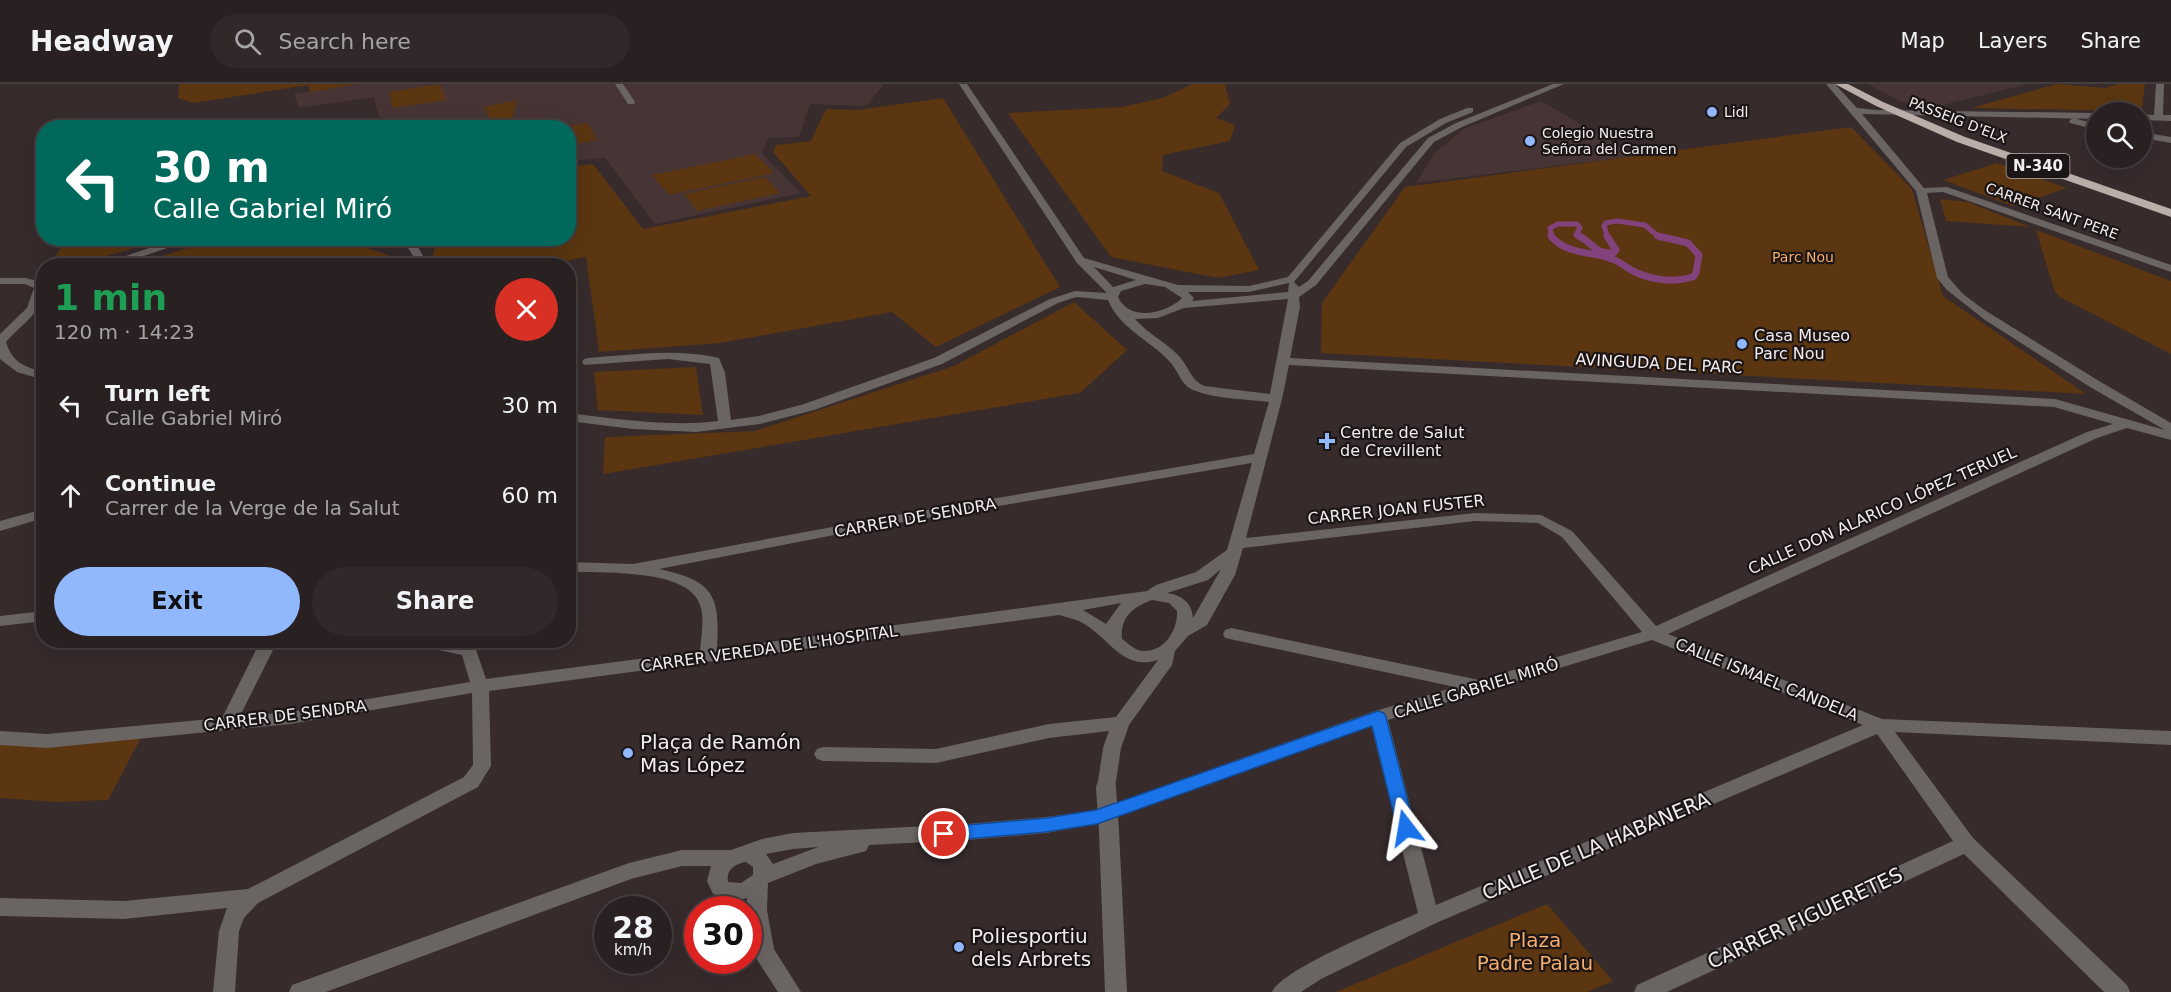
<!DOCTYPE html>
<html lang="en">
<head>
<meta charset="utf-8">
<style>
  body { margin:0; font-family:"DejaVu Sans",sans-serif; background:#31282a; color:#f1f3f6; height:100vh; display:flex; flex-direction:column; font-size:22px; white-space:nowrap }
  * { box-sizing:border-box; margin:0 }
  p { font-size:20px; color:#a5a3a5 }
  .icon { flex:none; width:33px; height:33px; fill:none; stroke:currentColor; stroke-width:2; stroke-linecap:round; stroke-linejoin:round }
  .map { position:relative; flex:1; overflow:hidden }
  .side { position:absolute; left:36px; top:174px; width:540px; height:390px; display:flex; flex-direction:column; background:#292021; border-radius:24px; box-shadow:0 6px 24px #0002,0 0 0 2px #453e3f }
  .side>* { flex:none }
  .guide { position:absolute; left:36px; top:36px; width:540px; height:126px; border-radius:24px; box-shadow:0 6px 24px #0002,0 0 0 2px #453e3f; background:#00695c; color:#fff; overflow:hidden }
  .controls { position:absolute; left:2086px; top:18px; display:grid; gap:12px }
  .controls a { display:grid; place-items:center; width:66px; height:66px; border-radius:50%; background:#292021; box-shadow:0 6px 24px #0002,0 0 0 2px #453e3f; font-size:30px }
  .speed { position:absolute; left:594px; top:812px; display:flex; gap:12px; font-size:30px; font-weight:700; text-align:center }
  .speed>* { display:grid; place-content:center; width:78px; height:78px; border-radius:50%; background:#292021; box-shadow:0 6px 24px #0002,0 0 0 2px #453e3f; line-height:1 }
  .speed small { font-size:15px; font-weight:400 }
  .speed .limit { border:9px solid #d22; background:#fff; color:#111 }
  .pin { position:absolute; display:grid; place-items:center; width:51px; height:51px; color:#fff; margin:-26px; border:3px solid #fff; border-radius:50%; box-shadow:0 2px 6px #0007 }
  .me { position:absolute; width:66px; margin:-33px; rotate:346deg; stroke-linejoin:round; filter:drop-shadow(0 0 4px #0008) }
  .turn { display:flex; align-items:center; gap:21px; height:126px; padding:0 18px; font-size:27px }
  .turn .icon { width:78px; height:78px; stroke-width:2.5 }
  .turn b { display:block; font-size:42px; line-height:51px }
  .round { display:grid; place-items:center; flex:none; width:63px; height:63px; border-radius:32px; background:#31282a }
  .head { display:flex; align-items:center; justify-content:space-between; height:102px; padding:0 18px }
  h1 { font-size:36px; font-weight:600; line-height:45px; color:#1e9e55 }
  .primary-button { display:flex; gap:12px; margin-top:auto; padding:12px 18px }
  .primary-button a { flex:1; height:69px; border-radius:36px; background:#91b8fd; color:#111; font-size:24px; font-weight:600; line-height:69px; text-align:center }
  .primary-button a+a { background:#31282a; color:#f1f3f6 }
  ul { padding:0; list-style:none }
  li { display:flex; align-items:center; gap:18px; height:90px; padding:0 18px }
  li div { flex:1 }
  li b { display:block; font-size:22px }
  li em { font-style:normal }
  header { display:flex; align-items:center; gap:36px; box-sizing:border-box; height:84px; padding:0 30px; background:#292021; border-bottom:2px solid #453e3f }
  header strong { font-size:28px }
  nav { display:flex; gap:33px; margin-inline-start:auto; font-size:21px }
  .search { width:420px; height:54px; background:#31282a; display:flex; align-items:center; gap:15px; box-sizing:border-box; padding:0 21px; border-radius:33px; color:#a5a3a5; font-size:22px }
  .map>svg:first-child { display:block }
</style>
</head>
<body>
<header>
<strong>Headway</strong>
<div class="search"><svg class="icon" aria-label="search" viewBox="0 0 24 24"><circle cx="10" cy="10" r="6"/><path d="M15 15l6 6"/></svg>Search here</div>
<nav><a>Map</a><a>Layers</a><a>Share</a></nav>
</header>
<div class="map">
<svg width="2171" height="908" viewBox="0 0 2171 908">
  <rect width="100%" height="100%" fill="#372b2c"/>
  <path fill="#473535" d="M 359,0 L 884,0 L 868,20 L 863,22 L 810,20 L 799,53 L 768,54 L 762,69 L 801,109 L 655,140 L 605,74 L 569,77 L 568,44 L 381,43 L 374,13 L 299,24 L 294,10 Z
    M 1868,0 L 2028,0 L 1931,24 L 1899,17 Z
    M 1541,17 L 1636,72 L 1416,99 L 1435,69 L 1463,45 Z"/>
  <path fill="#5b3610" d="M 179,0 L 359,0 L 310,8 L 308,1 L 193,19 L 178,14 Z
    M 440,0 L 446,16 L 393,24 L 389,8 Z
    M 1192,0 L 1230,0 L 1225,1 L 1230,20 L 1216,34 L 1235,41 L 1230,57 L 1163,71 L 1162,87 L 1219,109 L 1259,186 L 1218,194 L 1111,173 L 1008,29 L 1122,23 L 1163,14 Z
    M 2057,0 L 2105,4 L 2118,0 L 2145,0 L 2142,25 L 2134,27 L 1971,24 Z
    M 943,14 L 1060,203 L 936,263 L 892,228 L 720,259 L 599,268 L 586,173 L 544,181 L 430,181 L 437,157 L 434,155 L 568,154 L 569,83 L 593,80 L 643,145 L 811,112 L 773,68 L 776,61 L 811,57 L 826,25 L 858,26 Z
    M 517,16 L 510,43 L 494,43 L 484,23 Z
    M 588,39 L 597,56 L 569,61 L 568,44 L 563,43 Z
    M 1851,43 L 1912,105 L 1943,212 L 2086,310 L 1321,269 L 1322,219 L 1405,103 Z
    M 755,70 L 774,89 L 669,111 L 652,91 Z
    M 1997,79 L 2067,104 L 2013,122 L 1943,96 Z
    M 765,93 L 780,109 L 697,127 L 684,110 Z
    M 1940,115 L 1968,118 L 2030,143 L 1946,137 Z
    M 2036,146 L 2171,197 L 2171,270 L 2060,213 L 2055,208 Z
    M 79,154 L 165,154 L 165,155 L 76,181 L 50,181 L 63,160 Z
    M 229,154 L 339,155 L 397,174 L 395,182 L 134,181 L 197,161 Z
    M 1074,218 L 1127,266 L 1080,309 L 603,390 L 605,353 L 755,347 L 954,282 Z
    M 696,283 L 703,331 L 598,326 L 594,288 Z
    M 144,648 L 108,716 L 56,718 L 0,714 L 0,654 Z
    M 1547,820 L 1613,897 L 1588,908 L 1336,908 Z"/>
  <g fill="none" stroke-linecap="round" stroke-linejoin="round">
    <path stroke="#82427b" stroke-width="5" d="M 1552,154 L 1550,144 L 1558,140 L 1577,140 L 1580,144 L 1576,151 L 1582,154
      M 1608,154 L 1604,142 L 1606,139 L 1617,137 L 1645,141 L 1660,154"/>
    <path stroke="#82427b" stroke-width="7" d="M 1551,152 C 1566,171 1592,167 1612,175 C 1620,178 1626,183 1633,187 C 1651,196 1673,199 1693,193 L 1696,189 L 1699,171 L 1688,159 L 1658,152
      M 1579,152 C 1595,160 1592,169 1613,169 L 1616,166 L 1607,152"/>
    <path fill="#6a6462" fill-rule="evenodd" d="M 615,0 L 623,0 L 635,18 L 634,20 L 628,20 Z
      M 959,0 L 967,0 L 1084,174 L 1178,201 L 1249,202 L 1288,193 L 1400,59 L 1440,35 L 1467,24 L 1473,24 L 1473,28 L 1446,39 L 1406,63 L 1294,198 L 1299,203 L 1308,197 L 1428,54 L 1456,39 L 1553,0 L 1564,0 L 1462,43 L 1434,58 L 1316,201 L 1299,213 L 1300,223 L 1290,274 L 2055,315 L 2165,346 L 2090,303 L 1985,236 L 1947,206 L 1937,194 L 1916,107 L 1826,0 L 1835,0 L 1857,24 L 1877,26 L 2097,29 L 2097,35 L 1862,30 L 1924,104 L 1947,103 L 2171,181 L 2171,188 L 1943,108 L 1927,109 L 1948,193 L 1963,210 L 1983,225 L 2099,297 L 2171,339 L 2171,356 L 2127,344 L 2097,354 L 1668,550 L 1882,635 L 2171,647 L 2171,661 L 1895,648 L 1973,754 L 2127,901 L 2130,908 L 2104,908 L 1964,770 L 1667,908 L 1634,908 L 1637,901 L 1953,757 L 1877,650 L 1436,839 L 1321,895 L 1301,908 L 1272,908 C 1283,884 1389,842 1418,829 L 1371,642 L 1097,740 L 1046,749 L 967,756 L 869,761 L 866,767 L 816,780 L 768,799 L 767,826 L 774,865 L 801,908 L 778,908 L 748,862 L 748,825 L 726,825 L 719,812 L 713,810 L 707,797 L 711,782 L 682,782 L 631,795 L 326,908 L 289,908 L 292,901 L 629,779 L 682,766 L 731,766 L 762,755 L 793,749 L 967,740 L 1046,733 L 1096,726 L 1372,628 L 1455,603 L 1225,554 L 1223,550 L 1225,546 L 1231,544 L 1479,596 L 1642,548 L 1562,453 L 1538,439 L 1475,437 L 1243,464 L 1235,491 L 1207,541 L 1188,552 L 1175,567 L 1172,581 L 1129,641 L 1121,664 L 1115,704 L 1113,709 L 1106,711 L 1099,709 L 1097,704 L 1103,664 L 1109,647 L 1049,654 L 936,679 L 823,677 L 817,675 L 814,670 L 817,665 L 823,663 L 936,665 L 1049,640 L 1116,633 L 1158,576 C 1124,587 1110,556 1086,541 C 1077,535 1069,534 1059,531 L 489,607 L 491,682 L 478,703 L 258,819 L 244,834 L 239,847 L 235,908 L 213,908 L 219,847 L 227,824 L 124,835 L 0,832 L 0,814 L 124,817 L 248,805 L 464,693 L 473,681 L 472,609 L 290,640 L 47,664 L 0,661 L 0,647 L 47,650 L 222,634 L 261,556 L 278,556 L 240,632 L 290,628 L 470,598 L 462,571 L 412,560 L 410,556 L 446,556 L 475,563 L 486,595 L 700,567 C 701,553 705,535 700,521 C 689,484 600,489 568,488 L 568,478 L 633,480 L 886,433 L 1254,370 L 1269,318 C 1246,315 1217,315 1196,307 C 1180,302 1180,288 1169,277 C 1151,257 1119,244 1108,216 L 1076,213 L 1058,219 L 942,280 L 814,326 L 760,340 L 696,348 L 633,345 L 568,337 L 568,329 C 618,335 668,343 718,337 L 710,280 L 668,275 L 584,281 L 582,278 L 584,275 L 588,274 C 632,271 676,264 719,274 L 725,289 L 731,336 L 759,332 L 804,320 L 934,274 L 1050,215 L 1075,207 L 1107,209 L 1077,179 ZM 1094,183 L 1136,196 L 1113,203 ZM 1289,199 L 1288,208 L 1192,217 L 1194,214 L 1188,208 L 1249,208 ZM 1145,200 L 1165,203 L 1182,214 C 1166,230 1129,238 1118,213 L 1121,207 ZM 1288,215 L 1270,310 L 1204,302 C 1190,295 1189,283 1179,272 C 1166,258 1148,250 1135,235 L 1158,234 L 1184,224 ZM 1289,281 L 2054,323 L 2113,340 L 2087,348 L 1656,542 L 1572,447 L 1541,431 L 1475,429 L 1246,454 L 1282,315 ZM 1252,379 L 1227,466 L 1196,488 L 1156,501 L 1147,507 L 717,565 C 720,512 715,497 659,485 L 886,441 ZM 1221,485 L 1193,534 C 1192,519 1182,511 1167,509 L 1208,496 ZM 1152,516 L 1169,519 L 1177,527 C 1178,548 1162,572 1138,566 C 1132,564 1127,558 1122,555 C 1120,533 1133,523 1152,516 ZM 1121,519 L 1106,540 L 1083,526 ZM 1652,556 L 1863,641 L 1436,821 L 1388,636 ZM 818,763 L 773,780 L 766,770 L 793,765 ZM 746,778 L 753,783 L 753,791 L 741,799 L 728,798 C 726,786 734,780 746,778 ZM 747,814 L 747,824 L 742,815 Z
      M 2156,0 L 2164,0 L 2163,31 L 2171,31 L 2171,37 L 2142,36 L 2142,30 L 2154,31 Z
      M 2073,34 L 2097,40 L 2097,46 L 2070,39 L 2069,37 Z
      M 2142,48 L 2171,53 L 2171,59 L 2142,54 Z
      M 179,154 L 197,154 L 114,182 L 96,182 Z
      M 402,154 L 413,154 L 423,172 L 423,182 L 412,182 L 413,172 Z
      M 0,194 L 26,194 L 44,199 C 44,230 24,237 6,258 C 12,278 24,283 44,288 L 44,296 L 17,288 L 0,275 L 0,250 L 27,224 L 34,204 L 25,200 L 0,200 Z
      M 44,425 L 44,434 L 0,447 L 0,437 Z
      M 44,527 L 44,537 L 0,542 L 0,532 Z
      M 1109,739 L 1116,742 L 1119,747 L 1127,908 L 1105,908 L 1099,747 L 1102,742 Z"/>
    <path fill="#bbada8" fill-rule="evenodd" d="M 1835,0 L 1848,0 L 1883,18 L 1965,53 L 2171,125 L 2171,133 L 1957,58 L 1876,22 Z"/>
    <path stroke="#6a6462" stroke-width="20" d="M 1106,704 L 1109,747"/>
  </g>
  <path fill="#1a73e8" stroke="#114b97" stroke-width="1.5" d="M 1378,627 L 1384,629 L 1386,633 L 1415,744 L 1412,749 L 1406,751 L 1400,749 L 1397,744 L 1372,642 L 1097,740 L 1046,748 L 944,757 L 937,754 L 935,750 L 937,745 L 944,743 L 1046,734 L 1096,726 Z"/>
  <g fill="#91b8fd" stroke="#1b1515" stroke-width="2">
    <circle cx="1712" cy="28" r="6"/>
    <circle cx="1530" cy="57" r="6"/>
    <circle cx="1742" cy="260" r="6"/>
    <path d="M1324 348h6v6h6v6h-6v6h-6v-6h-6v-6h6z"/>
    <circle cx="628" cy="669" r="6"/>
    <circle cx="959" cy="863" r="6"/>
  </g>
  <g text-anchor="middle" stroke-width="4.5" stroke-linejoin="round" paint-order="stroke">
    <g font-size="14" fill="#f4ecec" stroke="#1b1515" text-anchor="start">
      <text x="1724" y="33">Lidl</text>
      <text x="1542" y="54">Colegio Nuestra<tspan x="1542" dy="16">Señora del Carmen</tspan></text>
    </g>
    <g font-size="14" fill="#f4ecec" stroke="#1b1515">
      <text transform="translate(1958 36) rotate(21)" y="5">PASSEIG D'ELX</text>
      <text transform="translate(2052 127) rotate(20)" y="5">CARRER SANT PERE</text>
    </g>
    <g font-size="14" fill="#f4ad6c" stroke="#1b1515">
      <text x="1803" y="178">Parc Nou</text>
    </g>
    <rect fill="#1b1515" stroke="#b3acac" stroke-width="1.5" x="2006.5" y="70" width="63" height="24" rx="4.5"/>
    <g font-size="15" font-weight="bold" fill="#f4ecec">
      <text x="2038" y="87">N-340</text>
    </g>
    <g font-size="16" fill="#f4ecec" stroke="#1b1515" text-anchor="start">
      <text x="1754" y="257">Casa Museo<tspan x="1754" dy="18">Parc Nou</tspan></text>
      <text x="1340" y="354">Centre de Salut<tspan x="1340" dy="18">de Crevillent</tspan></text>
    </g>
    <g font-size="16" fill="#f4ecec" stroke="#1b1515">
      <text transform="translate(1659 279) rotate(3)" y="6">AVINGUDA DEL PARC</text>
      <text transform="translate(1396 425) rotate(-6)" y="6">CARRER JOAN FUSTER</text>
      <text transform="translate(1882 426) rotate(-24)" y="6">CALLE DON ALARICO LÓPEZ TERUEL</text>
      <text transform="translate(915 433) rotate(-10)" y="6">CARRER DE SENDRA</text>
      <text transform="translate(769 564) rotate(-8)" y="6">CARRER VEREDA DE L'HOSPITAL</text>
      <text transform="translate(1767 595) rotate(22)" y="6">CALLE ISMAEL CANDELA</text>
      <text transform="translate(1476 604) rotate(-17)" y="6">CALLE GABRIEL MIRÓ</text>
      <text transform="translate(285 631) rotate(-7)" y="6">CARRER DE SENDRA</text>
    </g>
    <g font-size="20" fill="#f4ecec" stroke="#1b1515" text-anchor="start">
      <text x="640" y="665">Plaça de Ramón<tspan x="640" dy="23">Mas López</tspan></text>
      <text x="971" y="859">Poliesportiu<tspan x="971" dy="23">dels Arbrets</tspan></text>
    </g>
    <g font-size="20" fill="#f4ecec" stroke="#1b1515">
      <text transform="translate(1596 762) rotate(-23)" y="7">CALLE DE LA HABANERA</text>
      <text transform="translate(1805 834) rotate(-25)" y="7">CARRER FIGUERETES</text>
    </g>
    <g font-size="20" fill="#f4ad6c" stroke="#1b1515">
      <text x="1535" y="863">Plaza<tspan x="1535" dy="23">Padre Palau</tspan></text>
    </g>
  </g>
</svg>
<div class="controls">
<a><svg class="icon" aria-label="search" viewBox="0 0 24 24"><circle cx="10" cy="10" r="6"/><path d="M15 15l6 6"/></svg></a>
</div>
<div class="speed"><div>28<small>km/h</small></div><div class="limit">30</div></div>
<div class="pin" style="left:944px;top:750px;background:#d93025"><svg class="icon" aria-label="arrive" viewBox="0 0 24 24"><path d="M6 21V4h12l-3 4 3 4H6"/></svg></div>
<svg class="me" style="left:1406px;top:744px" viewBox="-20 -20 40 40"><path d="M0-17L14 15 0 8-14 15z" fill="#1a73e8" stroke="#fff" stroke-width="4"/></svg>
<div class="guide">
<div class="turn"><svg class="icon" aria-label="left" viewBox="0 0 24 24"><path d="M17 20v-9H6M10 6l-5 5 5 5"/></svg><div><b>30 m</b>Calle Gabriel Miró</div></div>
</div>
<section class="side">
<div class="head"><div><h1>1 min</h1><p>120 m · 14:23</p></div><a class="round" style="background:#d93025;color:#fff"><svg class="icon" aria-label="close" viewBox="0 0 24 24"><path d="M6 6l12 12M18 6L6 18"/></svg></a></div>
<ul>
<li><svg class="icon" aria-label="left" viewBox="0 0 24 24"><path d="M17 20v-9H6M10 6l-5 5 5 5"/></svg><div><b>Turn left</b><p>Calle Gabriel Miró</p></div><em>30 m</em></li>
<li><svg class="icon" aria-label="ahead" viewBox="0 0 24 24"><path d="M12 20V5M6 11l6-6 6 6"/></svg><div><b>Continue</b><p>Carrer de la Verge de la Salut</p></div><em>60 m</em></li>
</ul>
<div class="primary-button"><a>Exit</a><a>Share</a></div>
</section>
</div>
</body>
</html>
